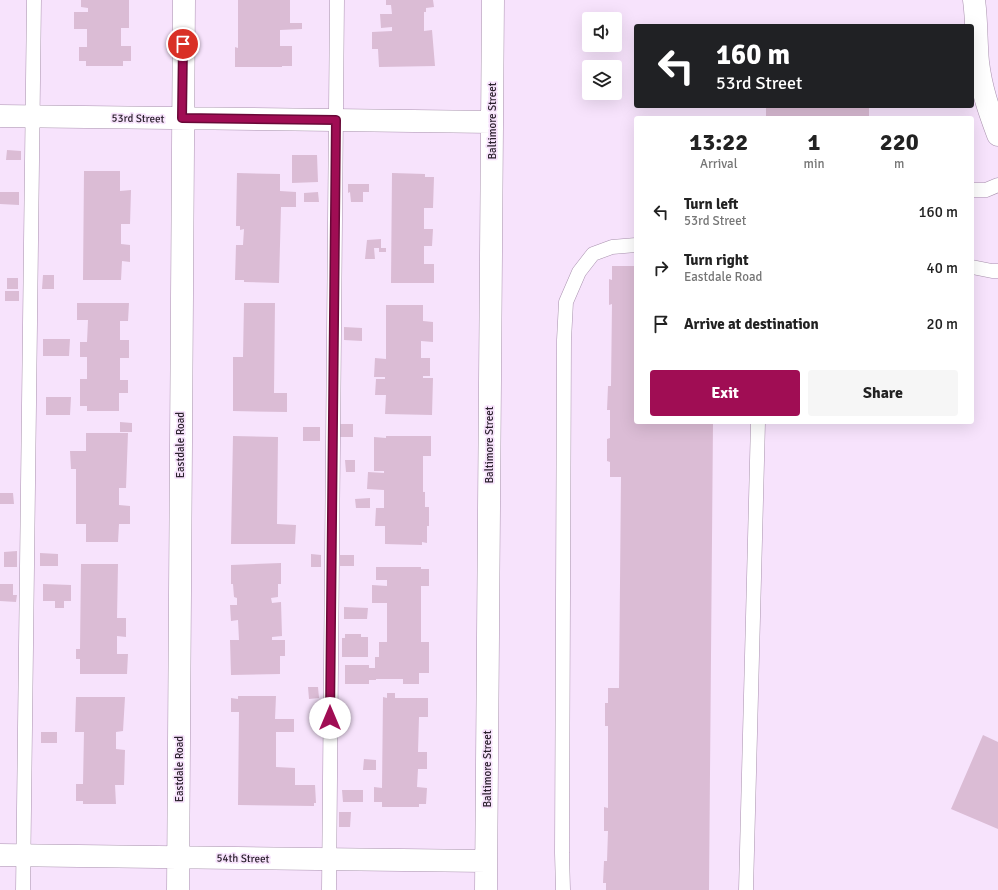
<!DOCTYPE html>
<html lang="en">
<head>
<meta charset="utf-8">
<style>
  body { margin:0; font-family:Signika,sans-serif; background:#f6f6f6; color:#222; height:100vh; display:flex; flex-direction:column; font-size:15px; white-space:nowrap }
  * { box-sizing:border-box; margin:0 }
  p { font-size:13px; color:#767676 }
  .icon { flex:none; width:22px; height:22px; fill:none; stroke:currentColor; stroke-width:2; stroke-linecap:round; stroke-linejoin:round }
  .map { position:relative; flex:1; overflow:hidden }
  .panel { position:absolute; left:634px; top:116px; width:340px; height:308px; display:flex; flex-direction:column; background:#fff; border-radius:4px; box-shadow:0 4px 16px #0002 }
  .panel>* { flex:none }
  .guide { position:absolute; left:634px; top:24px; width:340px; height:84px; border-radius:4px; box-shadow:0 4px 16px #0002; background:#202124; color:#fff; overflow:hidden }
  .tools { position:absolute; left:582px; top:12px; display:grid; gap:8px }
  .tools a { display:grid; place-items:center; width:40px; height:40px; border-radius:4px; background:#fff; box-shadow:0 4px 16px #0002; font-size:20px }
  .pin { position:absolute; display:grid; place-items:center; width:34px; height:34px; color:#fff; margin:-17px; border:2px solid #fff; border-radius:50%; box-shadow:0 1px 4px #0007 }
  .me { position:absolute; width:44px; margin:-22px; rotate:0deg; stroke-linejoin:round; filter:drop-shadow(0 0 3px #0008) }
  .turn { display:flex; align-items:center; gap:14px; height:84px; padding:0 16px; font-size:18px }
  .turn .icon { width:52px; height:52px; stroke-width:2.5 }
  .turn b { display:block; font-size:28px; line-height:34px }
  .eta { display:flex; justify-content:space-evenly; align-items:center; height:68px; text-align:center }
  .eta b { font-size:24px; font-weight:800; line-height:28px }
  .action { display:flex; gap:8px; margin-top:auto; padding:8px 16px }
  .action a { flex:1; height:46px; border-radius:4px; background:#a00d54; color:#fff; font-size:16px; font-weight:800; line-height:46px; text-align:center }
  .action a+a { background:#f6f6f6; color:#222 }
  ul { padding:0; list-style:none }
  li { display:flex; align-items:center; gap:12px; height:56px; padding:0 16px }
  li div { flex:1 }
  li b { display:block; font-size:15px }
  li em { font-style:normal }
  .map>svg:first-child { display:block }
</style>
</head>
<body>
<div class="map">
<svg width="998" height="890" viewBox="0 0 998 890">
  <rect width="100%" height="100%" fill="#f7e3fc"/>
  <path fill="#dbbcd5" d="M 81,0 L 129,0 L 129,28 L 121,28 L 121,46 L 131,46 L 131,61 L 123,61 L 123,66 L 86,66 L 86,61 L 79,61 L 79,47 L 87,47 L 87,29 L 74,29 L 74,12 L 88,12 L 88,8 L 81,7 Z
    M 238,0 L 290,0 L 290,23 L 302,23 L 302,29 L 280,30 L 280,46 L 292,46 L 292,66 L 282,66 L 282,67 L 235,67 L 235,47 L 238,48 Z
    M 386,0 L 433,0 L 434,7 L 426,8 L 426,12 L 424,12 L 424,31 L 432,30 L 435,66 L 379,67 L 378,49 L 372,49 L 372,32 L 392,31 L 392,27 L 381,28 L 380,14 L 392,14 L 391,5 L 386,5 Z
    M 766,106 L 869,106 L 869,117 L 863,116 L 863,118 L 766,118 Z
    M 7,150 L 21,151 L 21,160 L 6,160 Z
    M 292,155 L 317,155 L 318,182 L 292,183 Z
    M 84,171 L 120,171 L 120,191 L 131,190 L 130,224 L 121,224 L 121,244 L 130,245 L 130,262 L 122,261 L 121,280 L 83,280 Z
    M 237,173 L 280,174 L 280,191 L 296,192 L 296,207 L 281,207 L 279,283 L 244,282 L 244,280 L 235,280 L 236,245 L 243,245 L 244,229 L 240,230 L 240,226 L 236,226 Z
    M 392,173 L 425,174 L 425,177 L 434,177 L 433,208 L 424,208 L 424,229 L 433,229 L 432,246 L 424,246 L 424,264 L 434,264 L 434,283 L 391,283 Z
    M 348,184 L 369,184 L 369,192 L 363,192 L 363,202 L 351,202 L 350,192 L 348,193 Z
    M 0,192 L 19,192 L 19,205 L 0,204 Z
    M 318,192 L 319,202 L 304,202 L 304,193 Z
    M 381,239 L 381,248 L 386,248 L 386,252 L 379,252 L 379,248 L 374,248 L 375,259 L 365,259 L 367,240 Z
    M 612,266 L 636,266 L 636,422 L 713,422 L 709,890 L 606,890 L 606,883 L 603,883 L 604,861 L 607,861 L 608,831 L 604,831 L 604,807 L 608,808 L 608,726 L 605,726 L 605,703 L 608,703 L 608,688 L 619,688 L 621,477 L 610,477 L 610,462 L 607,461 L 607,439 L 610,438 L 610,410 L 607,410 L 608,386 L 611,386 L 612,304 L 609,305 L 609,279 L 612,280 Z
    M 43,275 L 54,275 L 54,289 L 42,289 Z
    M 7,278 L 18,278 L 18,289 L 7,289 Z
    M 5,291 L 19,291 L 19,301 L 5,301 Z
    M 77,303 L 129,303 L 128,321 L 120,321 L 120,340 L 129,340 L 129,358 L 120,358 L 120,380 L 128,380 L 128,393 L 119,393 L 119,411 L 87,411 L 87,406 L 80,406 L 80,379 L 87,379 L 87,357 L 80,357 L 80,342 L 87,342 L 88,320 L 77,320 Z
    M 244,303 L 275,303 L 274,393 L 287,393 L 287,412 L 233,411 L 233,357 L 243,357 Z
    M 386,305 L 423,305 L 423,321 L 433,322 L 433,342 L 421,341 L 421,358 L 430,358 L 430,376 L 423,376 L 423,378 L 433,378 L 432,415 L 385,414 L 386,395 L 375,395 L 376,379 L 385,379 L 385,377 L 374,377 L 375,358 L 386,359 Z
    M 344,327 L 362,328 L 362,341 L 344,340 Z
    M 43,339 L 70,339 L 69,356 L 43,356 Z
    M 46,397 L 71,397 L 70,415 L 46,415 Z
    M 120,422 L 132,423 L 132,432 L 120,432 Z
    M 340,424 L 353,424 L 353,437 L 340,437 Z
    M 303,427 L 320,427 L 320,441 L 303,441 Z
    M 86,433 L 128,433 L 126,488 L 119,488 L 119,505 L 130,506 L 130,524 L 119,524 L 118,542 L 86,542 L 86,524 L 76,524 L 76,469 L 71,469 L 70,451 L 86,451 Z
    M 233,436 L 278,437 L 277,524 L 296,525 L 295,544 L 231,544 Z
    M 386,436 L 431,436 L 431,456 L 423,456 L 423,492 L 425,492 L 425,507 L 429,507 L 429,526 L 427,526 L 427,543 L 422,542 L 422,545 L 385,544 L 385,526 L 375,526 L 376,508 L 384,508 L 384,490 L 367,489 L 368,472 L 384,473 L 384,471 L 374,471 L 374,437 L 386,438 Z
    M 345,460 L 355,460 L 355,472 L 346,472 Z
    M 0,493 L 13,493 L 14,504 L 0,504 Z
    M 370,498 L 370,508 L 356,508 L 355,499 Z
    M 17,551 L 17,567 L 4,567 L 4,552 Z
    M 40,553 L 58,554 L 58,566 L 40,566 Z
    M 311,554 L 321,555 L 321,567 L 311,567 Z
    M 340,555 L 354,555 L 354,566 L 340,566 Z
    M 281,563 L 281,584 L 278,584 L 278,597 L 271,598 L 272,603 L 281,602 L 282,636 L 272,637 L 272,640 L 285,640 L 285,656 L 280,656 L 280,674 L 231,675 L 230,640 L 239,640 L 238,620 L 231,621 L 230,605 L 237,605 L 237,598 L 234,597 L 233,584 L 231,584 L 231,565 Z
    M 81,564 L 118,564 L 117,618 L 126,618 L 126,637 L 117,636 L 117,654 L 128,654 L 127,674 L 80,674 L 80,659 L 76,659 L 76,649 L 80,649 Z
    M 376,567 L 421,567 L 421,569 L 429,569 L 429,586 L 421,586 L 421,642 L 429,642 L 429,673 L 419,673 L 419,684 L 403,684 L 403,679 L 376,679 L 376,680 L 369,680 L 369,684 L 345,684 L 345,665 L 369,665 L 369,668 L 375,668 L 375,657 L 379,657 L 379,642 L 387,642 L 387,603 L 372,603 L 372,585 L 387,586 L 387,580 L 376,580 Z
    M 0,584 L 13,584 L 13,595 L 17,595 L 16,602 L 0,601 Z
    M 43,584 L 71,585 L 71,601 L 64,601 L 64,608 L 55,608 L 55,601 L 43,601 Z
    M 344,607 L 368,608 L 367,619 L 344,619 Z
    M 345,634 L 361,634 L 361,637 L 368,637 L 368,657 L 342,657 L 342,638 L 345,638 Z
    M 308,687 L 318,687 L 319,698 L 309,699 Z
    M 387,693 L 395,693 L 395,698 L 428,698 L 428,717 L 419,717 L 418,752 L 427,752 L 427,769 L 418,769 L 417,787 L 427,788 L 426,804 L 419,804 L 419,807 L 382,807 L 382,802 L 374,802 L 374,787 L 382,788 L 383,697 L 387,698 Z
    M 238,696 L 276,696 L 275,719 L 294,719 L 294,732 L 276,732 L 276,767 L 295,768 L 295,785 L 315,785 L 316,803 L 314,803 L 314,806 L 238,805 L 239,712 L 231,712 L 231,698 L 238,699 Z
    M 76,697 L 125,697 L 123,731 L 116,732 L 116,749 L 125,750 L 124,785 L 115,785 L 116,804 L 83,804 L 83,801 L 76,801 L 76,784 L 83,784 L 84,732 L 75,732 Z
    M 41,732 L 57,732 L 57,743 L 41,743 Z
    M 983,735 L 998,742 L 998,829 L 951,809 Z
    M 364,759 L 376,760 L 376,770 L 363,770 Z
    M 342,790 L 363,790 L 363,802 L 343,802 Z
    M 339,812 L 351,812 L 350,827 L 339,827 Z"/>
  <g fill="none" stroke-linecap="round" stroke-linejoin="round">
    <defs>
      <path id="service" d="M 972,190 L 986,190 L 998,185
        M 972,267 L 992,271 L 998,271
        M 23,890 L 34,0
        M 329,890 L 337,0
        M 563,890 L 562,853 L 564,340 L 566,302 L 579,272 L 593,254 L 612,247 L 636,245
        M 746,890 L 758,422"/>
      <path id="minor" d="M 0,116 L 492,122
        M 0,855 L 486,861
        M 178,890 L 184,0
        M 486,890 L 493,0"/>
      <path id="tertiary" d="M 974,0 C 977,21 976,42 978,62 C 981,88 989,111 998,135"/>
    </defs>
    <use href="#service" stroke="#a992ae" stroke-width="15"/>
    <use href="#minor" stroke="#a992ae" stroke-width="23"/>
    <use href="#tertiary" stroke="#a992ae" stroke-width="23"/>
    <use href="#service" stroke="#fff" stroke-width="14"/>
    <use href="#minor" stroke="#fff" stroke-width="22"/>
    <use href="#tertiary" stroke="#fff" stroke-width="22"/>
  </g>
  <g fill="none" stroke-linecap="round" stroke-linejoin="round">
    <defs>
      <path id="route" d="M 183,44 L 182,118 L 336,120 L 330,718"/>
    </defs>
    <use href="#route" stroke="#680837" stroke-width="10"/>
    <use href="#route" stroke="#a00d54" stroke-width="7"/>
  </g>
  <g text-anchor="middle" stroke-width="3.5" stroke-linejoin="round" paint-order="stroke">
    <g font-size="11" fill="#2b212d" stroke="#f7e3fc">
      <text transform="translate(138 118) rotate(1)" y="4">53rd Street</text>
      <text transform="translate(492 121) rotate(-90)" y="4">Baltimore Street</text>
      <text transform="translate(180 445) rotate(-90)" y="4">Eastdale Road</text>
      <text transform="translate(489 445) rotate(-90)" y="4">Baltimore Street</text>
      <text transform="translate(179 769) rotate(-90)" y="4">Eastdale Road</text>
      <text transform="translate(487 769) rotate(-90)" y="4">Baltimore Street</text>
      <text transform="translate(243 858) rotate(1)" y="4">54th Street</text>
    </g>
  </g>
</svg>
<div class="tools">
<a><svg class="icon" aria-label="sound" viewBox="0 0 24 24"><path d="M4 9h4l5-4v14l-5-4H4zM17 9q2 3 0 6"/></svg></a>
<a><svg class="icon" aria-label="layers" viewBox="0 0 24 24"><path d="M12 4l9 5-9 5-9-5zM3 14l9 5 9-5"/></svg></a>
</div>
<div class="pin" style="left:183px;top:44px;background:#d93025"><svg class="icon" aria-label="arrive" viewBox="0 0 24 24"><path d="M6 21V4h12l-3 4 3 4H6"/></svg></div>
<svg class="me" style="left:330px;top:718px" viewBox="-20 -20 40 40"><circle r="19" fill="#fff"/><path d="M0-13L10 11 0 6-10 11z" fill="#a00d54"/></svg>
<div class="guide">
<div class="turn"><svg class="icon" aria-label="left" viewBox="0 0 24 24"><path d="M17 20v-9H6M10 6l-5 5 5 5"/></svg><div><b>160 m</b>53rd Street</div></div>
</div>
<section class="panel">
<div class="eta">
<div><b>13:22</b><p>Arrival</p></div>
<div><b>1</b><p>min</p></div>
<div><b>220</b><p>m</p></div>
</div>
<ul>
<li><svg class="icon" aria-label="left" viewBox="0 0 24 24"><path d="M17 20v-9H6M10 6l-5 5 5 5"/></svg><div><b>Turn left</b><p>53rd Street</p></div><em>160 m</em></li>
<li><svg class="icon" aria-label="right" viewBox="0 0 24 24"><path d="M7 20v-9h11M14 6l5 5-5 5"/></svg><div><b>Turn right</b><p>Eastdale Road</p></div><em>40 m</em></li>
<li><svg class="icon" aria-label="arrive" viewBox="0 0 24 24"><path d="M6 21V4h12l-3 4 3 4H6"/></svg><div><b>Arrive at destination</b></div><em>20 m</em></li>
</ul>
<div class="action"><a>Exit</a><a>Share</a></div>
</section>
</div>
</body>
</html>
